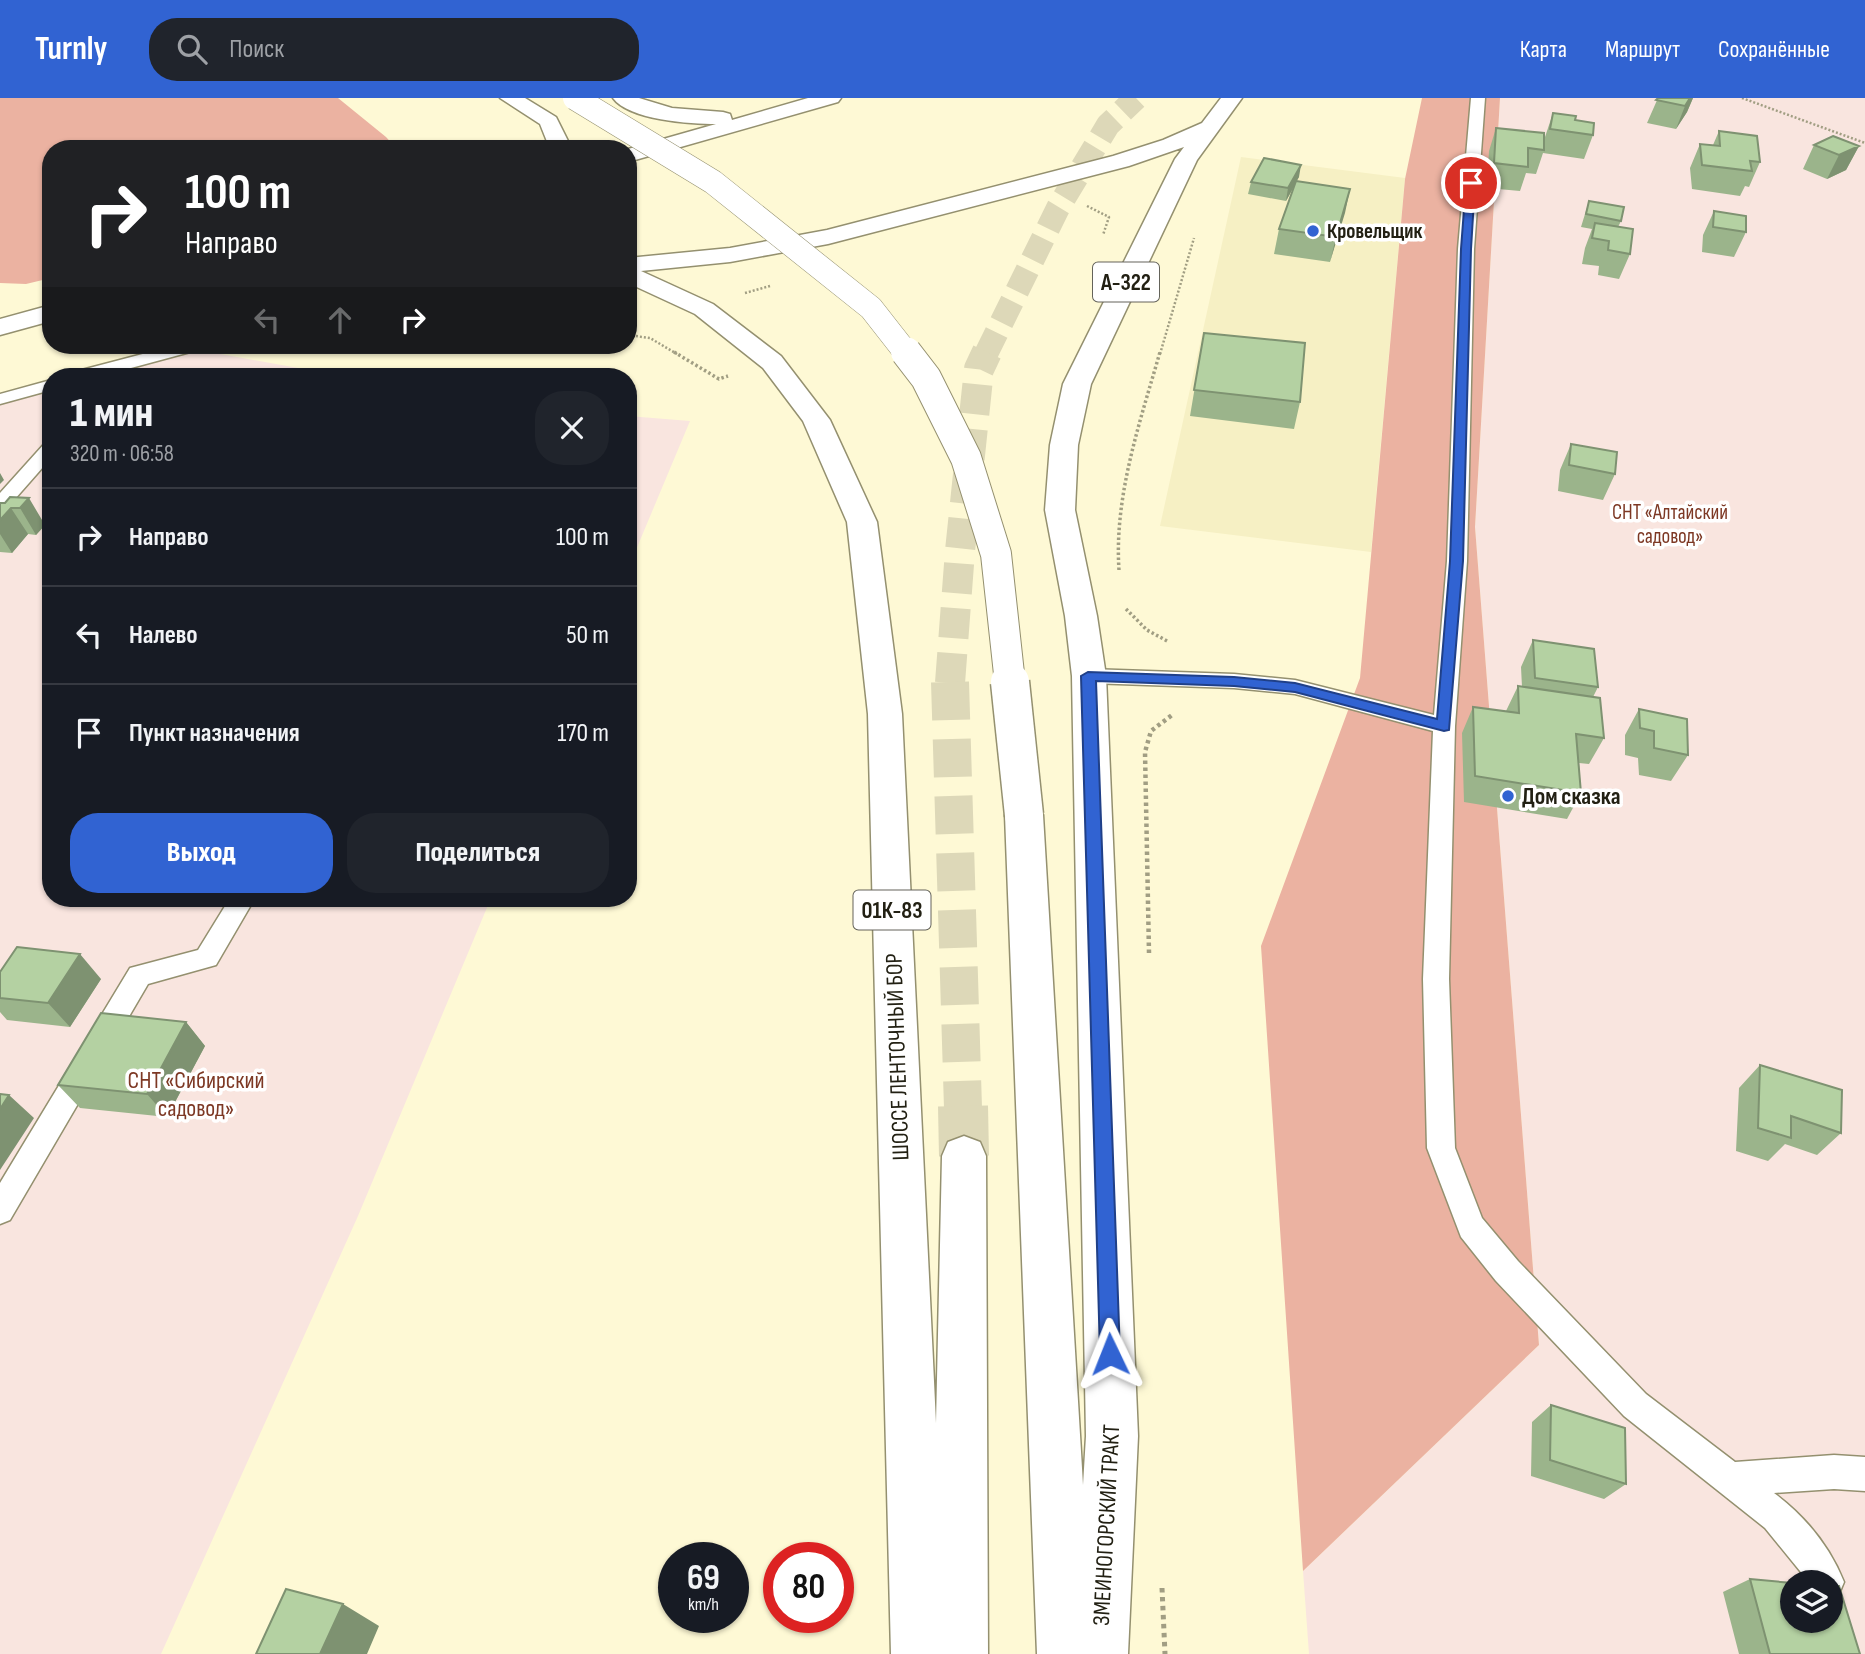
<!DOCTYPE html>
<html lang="ru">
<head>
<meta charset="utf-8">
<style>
  body { margin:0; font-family:"Sofia Sans Condensed",sans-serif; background:#20242c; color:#f1f3f6; height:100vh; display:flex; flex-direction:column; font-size:26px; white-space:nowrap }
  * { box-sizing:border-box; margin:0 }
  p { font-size:23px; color:#9ea1a6 }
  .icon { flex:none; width:38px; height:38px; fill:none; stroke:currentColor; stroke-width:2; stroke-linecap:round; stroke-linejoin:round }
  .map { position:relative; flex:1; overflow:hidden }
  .details { position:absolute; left:42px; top:270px; width:595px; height:539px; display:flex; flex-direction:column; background:#171b24; border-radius:28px; box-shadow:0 2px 5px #0004 }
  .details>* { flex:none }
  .guide { position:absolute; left:42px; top:42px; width:595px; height:214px; border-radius:28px; box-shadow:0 2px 5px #0004; background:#202124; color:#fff; overflow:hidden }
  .fabs { position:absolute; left:1780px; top:1472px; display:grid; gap:14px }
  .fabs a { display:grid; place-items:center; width:63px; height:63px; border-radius:50%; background:#171b24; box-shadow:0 2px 5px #0004; font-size:35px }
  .speed { position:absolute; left:658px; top:1444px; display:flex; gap:14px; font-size:35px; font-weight:700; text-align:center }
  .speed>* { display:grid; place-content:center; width:91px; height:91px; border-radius:50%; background:#171b24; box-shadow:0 2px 5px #0004; line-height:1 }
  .speed small { font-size:18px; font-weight:400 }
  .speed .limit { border:10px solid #d22; background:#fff; color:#111 }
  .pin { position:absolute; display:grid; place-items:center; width:60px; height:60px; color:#fff; margin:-30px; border:4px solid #fff; border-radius:50%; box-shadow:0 2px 7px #0007 }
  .me { position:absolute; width:77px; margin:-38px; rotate:358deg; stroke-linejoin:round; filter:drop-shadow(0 0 5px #0008) }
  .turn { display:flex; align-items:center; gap:24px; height:147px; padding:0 28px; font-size:32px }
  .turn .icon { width:91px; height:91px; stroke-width:2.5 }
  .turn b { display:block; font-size:49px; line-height:60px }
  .lanes { display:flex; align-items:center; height:66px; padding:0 28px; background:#0003; justify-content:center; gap:35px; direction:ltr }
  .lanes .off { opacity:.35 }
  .round { display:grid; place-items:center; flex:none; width:74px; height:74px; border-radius:28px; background:#20242c }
  .headline { display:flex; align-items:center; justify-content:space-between; height:119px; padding:0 28px }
  h1 { font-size:42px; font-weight:800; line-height:52px }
  .button { display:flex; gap:14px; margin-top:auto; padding:14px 28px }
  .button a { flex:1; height:80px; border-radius:28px; background:#3163d2; color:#fff; font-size:28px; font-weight:800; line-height:80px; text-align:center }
  .button a+a { background:#20242c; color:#f1f3f6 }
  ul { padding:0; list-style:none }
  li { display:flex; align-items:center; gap:21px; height:98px; padding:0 28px; border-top:2px solid #363941 }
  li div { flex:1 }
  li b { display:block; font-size:26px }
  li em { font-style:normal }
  header { display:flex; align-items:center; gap:42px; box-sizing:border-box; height:98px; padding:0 35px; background:#3163d2; color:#fff }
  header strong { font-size:33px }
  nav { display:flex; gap:38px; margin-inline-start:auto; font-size:24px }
  .search { width:490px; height:63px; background:#20242c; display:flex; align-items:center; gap:18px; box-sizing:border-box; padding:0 24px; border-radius:28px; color:#9ea1a6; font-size:26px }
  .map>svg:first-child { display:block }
</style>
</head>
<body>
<header>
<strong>Turnly</strong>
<div class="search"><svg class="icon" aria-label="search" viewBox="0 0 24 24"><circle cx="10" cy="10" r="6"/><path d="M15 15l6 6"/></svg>Поиск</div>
<nav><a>Карта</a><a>Маршрут</a><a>Сохранённые</a></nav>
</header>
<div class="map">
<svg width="1865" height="1556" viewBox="0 0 1865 1556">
  <rect width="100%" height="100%" fill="#fef9d5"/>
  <path fill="#f6f0c4" d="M 1241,59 L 1405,80 L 1371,454 L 1160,428 Z"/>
  <path fill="#f9e5df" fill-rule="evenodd" d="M 1500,0 L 1865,0 L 1865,1556 L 1309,1556 L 1303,1473 L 1539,1247 L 1475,429 ZM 1792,1484 L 1830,1484 L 1830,1522 L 1792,1522 Z
    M 188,249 L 204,253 L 342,278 L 72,278 Z
    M 51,284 L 51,800 L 491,800 L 358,1118 L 161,1556 L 0,1556 L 0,297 Z
    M 628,318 L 690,323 L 628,471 Z"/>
  <path fill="#ebb2a1" d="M 0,0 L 338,0 L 386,39 L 397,51 L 51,51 L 51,180 L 26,186 L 0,185 Z
    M 1422,0 L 1500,0 L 1475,429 L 1539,1247 L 1303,1473 L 1261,848 L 1360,580 L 1405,81 Z"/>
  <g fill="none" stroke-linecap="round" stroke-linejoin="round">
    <path stroke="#ddd8b8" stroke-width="24" stroke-dasharray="24 11" stroke-linecap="butt" d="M 986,256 L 1058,110 L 1108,27 L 1136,0"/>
    <path stroke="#ddd8b8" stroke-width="30" stroke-dasharray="30 15" stroke-linecap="butt" d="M 950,585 L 960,453 L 979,271 L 987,254"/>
    <path stroke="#ddd8b8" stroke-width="38" stroke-dasharray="38 19" stroke-linecap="butt" d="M 950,584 L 963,1010"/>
    <path stroke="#ddd8b8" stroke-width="50" stroke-dasharray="50 24" stroke-linecap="butt" d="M 963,1008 L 964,1058"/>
    <defs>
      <path id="service" d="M 1471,0 L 1485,0 L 1474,151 L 1467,463 L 1455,628 L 1449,881 L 1455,1050 L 1482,1120 L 1518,1163 L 1646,1296 L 1735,1364 L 1834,1357 L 1865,1359 L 1865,1393 L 1834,1391 L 1774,1395 C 1805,1418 1830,1449 1844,1484 L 1839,1496 L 1830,1500 L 1830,1484 L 1809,1484 L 1765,1430 L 1624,1318 L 1496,1183 L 1461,1139 L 1427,1050 L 1423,881 L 1433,633 L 1295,596 L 1234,590 L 1089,585 L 1081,583 L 1078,578 L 1081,573 L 1089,571 L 1234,576 L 1295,582 L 1434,617 L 1447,463 L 1458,151 Z
        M 177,247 L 196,249 L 194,253 L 131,270 L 122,278 L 71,278 L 74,274 Z
        M 51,282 L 51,292 L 0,306 L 0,296 Z
        M 51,344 L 51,360 L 7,410 L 0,412 L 0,395 L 45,345 Z
        M 230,800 L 255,800 L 216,867 L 148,886 L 10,1122 L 0,1126 L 0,1085 L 130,870 L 198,852 Z"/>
      <path id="secondary" d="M 51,207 L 51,223 L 0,237 L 0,221 Z"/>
      <path id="trunk" d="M 500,0 L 525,0 L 556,19 L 572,51 L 550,51 L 540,26 Z
        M 613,0 L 639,0 L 672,10 L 723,14 L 730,16 L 732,22 L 808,0 L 841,0 L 838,4 L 628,64 L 628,51 L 716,26 C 690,26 629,22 613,0 Z
        M 1221,0 L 1242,0 L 1197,62 L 1091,286 L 1078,347 L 1075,412 L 1097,518 L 1106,578 L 1138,1338 L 1128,1556 L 1037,1556 L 1005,717 L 1011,707 L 1024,703 L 1037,707 L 1043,717 L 1083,1387 L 1086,1338 L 1072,578 L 1065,518 L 1045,412 L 1050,347 L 1063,286 L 1175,61 L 1184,49 L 1129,68 L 828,146 L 730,164 L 641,173 L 713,206 L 781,258 L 830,322 L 877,424 L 902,616 L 936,1325 L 942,1058 L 948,1044 L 964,1038 L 980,1044 L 986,1058 L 988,1556 L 891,1556 L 868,616 L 847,424 L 803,323 L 763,270 L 695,216 L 628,185 L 628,160 L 730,150 L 827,132 L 1113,58 L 1163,42 L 1202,25 Z"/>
    </defs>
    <use href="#service" stroke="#94906f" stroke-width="3"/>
    <use href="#secondary" stroke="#94906f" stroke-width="3"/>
    <use href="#trunk" stroke="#94906f" stroke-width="3"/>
    <path stroke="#a19e83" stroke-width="2.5" stroke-dasharray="2 2" stroke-linecap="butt" d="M 1742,0 L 1865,45
      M 1087,108 L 1109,119 L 1103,137
      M 745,195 L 770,188
      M 628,237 L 650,240 L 677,256
      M 1160,256 L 1194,140"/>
    <path stroke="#a19e83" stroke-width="3.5" stroke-dasharray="2.5 2.5" stroke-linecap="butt" d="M 674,254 L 719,281 L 728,278
      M 1119,472 C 1114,398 1140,324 1160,254
      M 1126,511 L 1147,532 L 1169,544"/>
    <path stroke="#a19e83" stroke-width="4.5" stroke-dasharray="3.5 3.5" stroke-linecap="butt" d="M 1149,855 L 1145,654 L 1151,633 L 1172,617"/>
    <path stroke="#a19e83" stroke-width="5" stroke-dasharray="4.5 4.5" stroke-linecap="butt" d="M 1162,1490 L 1165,1556"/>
    <use href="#service" fill="#fff" fill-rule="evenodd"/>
    <use href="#secondary" fill="#fff" fill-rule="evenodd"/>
    <use href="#trunk" fill="#fff" fill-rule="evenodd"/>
    <defs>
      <path id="trunk-bridge-far2" d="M 575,0 L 713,84 L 871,210 L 907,256"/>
      <path id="trunk-bridge-far1" d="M 906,254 L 926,280 L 966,360 L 996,456 L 1010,585"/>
      <path id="trunk-bridge" d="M 1010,584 L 1024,717"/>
    </defs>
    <use href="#trunk-bridge-far2" stroke="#94906f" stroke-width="25" stroke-linecap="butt"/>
    <use href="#trunk-bridge-far1" stroke="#94906f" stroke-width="32" stroke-linecap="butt"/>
    <use href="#trunk-bridge" stroke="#94906f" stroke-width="41" stroke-linecap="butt"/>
    <use href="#trunk-bridge-far2" stroke="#fff" stroke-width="24"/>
    <use href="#trunk-bridge-far1" stroke="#fff" stroke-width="30"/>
    <use href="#trunk-bridge" stroke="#fff" stroke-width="38"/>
  </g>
  <path fill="#9bb48b" d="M 1658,0 L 1693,0 L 1687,14 L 1676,31 L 1647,25 Z
    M 1553,15 L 1575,22 L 1593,37 L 1584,61 L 1543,55 L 1536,76 L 1526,75 L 1520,93 L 1487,90 L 1489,53 L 1496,30 L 1544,42 Z
    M 1719,33 L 1760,64 L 1749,89 L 1745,88 L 1740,98 L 1692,91 L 1690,70 L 1700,46 L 1713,47 Z
    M 1814,47 L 1859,48 L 1846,72 L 1827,81 L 1803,71 Z
    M 1299,79 L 1296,83 L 1350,91 L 1330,164 L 1274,156 L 1279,131 L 1296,85 L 1286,103 L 1248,96 L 1251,84 Z
    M 1589,103 L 1621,123 L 1618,129 L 1630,156 L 1619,181 L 1598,177 L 1599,168 L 1582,166 L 1585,150 L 1592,131 L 1581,129 Z
    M 1714,113 L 1746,134 L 1734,159 L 1702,154 L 1703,137 Z
    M 1204,235 L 1300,304 L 1294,331 L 1190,318 Z
    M 1571,346 L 1615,376 L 1603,402 L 1558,393 L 1560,372 Z
    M 10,399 L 45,427 L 36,437 L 28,436 L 12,455 L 0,454 L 0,405 L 5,405 Z
    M 1533,542 L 1598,589 L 1593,599 L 1604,640 L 1589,666 L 1579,665 L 1581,695 L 1567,721 L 1464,704 L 1462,635 L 1473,609 L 1506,613 L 1518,588 L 1522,589 L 1521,569 Z
    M 1639,611 L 1688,657 L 1671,683 L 1639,677 L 1638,660 L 1625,657 L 1625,637 Z
    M 0,874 L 101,881 L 70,929 L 7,922 L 0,914 Z
    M 186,924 L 205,948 L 167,1019 L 80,1010 L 58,987 Z
    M 1760,967 L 1841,1035 L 1817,1057 L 1785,1046 L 1768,1063 L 1736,1053 L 1739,990 Z
    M 1551,1307 L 1626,1386 L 1604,1401 L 1531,1378 L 1532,1324 Z
    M 1750,1481 L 1860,1556 L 1739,1556 L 1723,1494 Z"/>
  <path fill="#7e9271" d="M 1690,0 L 1693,0 L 1687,14 L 1676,31 L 1685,8 Z
    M 1859,48 L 1846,72 L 1827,81 L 1839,57 Z
    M 1301,67 L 1299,79 L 1286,103 L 1288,90 Z
    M 1350,91 L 1345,115 L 1330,164 L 1336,139 Z
    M 0,375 L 4,382 L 0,386 Z
    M 29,400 L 45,427 L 36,437 L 20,410 Z
    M 11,410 L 28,436 L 12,455 L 0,436 L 0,422 Z
    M 80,856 L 101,881 L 70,929 L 48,905 Z
    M 186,924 L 205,948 L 167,1019 L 147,996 Z
    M 9,997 L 34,1020 L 0,1072 L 0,1011 Z
    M 343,1506 L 379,1528 L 367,1556 L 320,1556 Z"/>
  <path fill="#b4d1a2" stroke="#7e9271" stroke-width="2" d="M 1658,0 L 1690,0 L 1685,8 L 1656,2 Z
    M 1553,15 L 1576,18 L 1575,22 L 1594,25 L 1593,37 L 1550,31 Z
    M 1496,30 L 1544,35 L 1544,52 L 1528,50 L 1528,69 L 1494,65 Z
    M 1719,33 L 1757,38 L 1760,64 L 1750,63 L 1752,73 L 1702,67 L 1700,46 L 1720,48 Z
    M 1833,38 L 1859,48 L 1839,57 L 1814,47 Z
    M 1264,60 L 1301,67 L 1288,90 L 1251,84 Z
    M 1296,83 L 1350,91 L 1336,139 L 1279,131 Z
    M 1589,103 L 1624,109 L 1621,123 L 1586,116 Z
    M 1714,113 L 1746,118 L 1746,134 L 1713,129 Z
    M 1595,125 L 1633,131 L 1630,156 L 1608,152 L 1609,143 L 1592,140 Z
    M 1204,235 L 1305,245 L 1300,304 L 1194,292 Z
    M 1571,346 L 1617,354 L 1615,376 L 1569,367 Z
    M 10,399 L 29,400 L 20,410 L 11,410 L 0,422 L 0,405 L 5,405 Z
    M 1533,542 L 1594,551 L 1598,589 L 1535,580 Z
    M 1518,588 L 1600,600 L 1604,640 L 1576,636 L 1581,695 L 1475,678 L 1473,609 L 1519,615 Z
    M 1639,611 L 1687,621 L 1688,657 L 1654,650 L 1654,633 L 1640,630 Z
    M 17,849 L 80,856 L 48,905 L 0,900 L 0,874 Z
    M 101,915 L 186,924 L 147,996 L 58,987 Z
    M 1760,967 L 1842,992 L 1841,1035 L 1791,1018 L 1791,1040 L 1758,1030 Z
    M 0,996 L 9,997 L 0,1011 Z
    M 1551,1307 L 1625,1330 L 1626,1386 L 1550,1362 Z
    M 1750,1481 L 1792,1485 L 1792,1522 L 1830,1522 L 1830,1488 L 1839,1488 L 1860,1556 L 1770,1556 Z
    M 286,1491 L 343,1506 L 320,1556 L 256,1556 Z"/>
  <path fill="#3163d2" stroke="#204088" stroke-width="2" d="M 1471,82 L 1475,85 L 1471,151 L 1463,463 L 1449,632 L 1444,633 L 1295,594 L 1234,588 L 1096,583 L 1120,1256 L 1117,1264 L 1110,1267 L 1103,1264 L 1100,1256 L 1081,578 L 1088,574 L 1234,579 L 1295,585 L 1437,621 L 1450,463 L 1461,151 L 1466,85 Z"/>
  <g fill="#3163d2" stroke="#fff" stroke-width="2.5">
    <circle cx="1313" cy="133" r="7"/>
    <circle cx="1508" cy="698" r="7"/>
  </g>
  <g text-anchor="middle" stroke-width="7" stroke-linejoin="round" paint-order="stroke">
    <g font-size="21" font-weight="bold" fill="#222013" stroke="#fff" text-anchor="start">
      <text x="1327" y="140">Кровельщик</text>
    </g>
    <g font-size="21" fill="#7d3824" stroke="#fff">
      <text x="1670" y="421">СНТ «Алтайский<tspan x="1670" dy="24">садовод»</tspan></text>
    </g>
    <g fill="#fff" stroke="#64635a" stroke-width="2">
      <rect x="1093" y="164.5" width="66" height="39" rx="5"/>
      <rect x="853.5" y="792.5" width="77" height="39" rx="5"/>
    </g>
    <g font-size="23" font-weight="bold" fill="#222013">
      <text x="1126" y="192">А-322</text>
      <text x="892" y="820">01К-83</text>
    </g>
    <g font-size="24" font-weight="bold" fill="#222013" stroke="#fff" text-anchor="start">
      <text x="1522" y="706">Дом сказка</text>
    </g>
    <g font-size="24" fill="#222013" stroke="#fff">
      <text transform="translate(897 959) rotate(-92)" y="8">ШОССЕ ЛЕНТОЧНЫЙ БОР</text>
      <text transform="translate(1106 1427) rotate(-87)" y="8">ЗМЕИНОГОРСКИЙ ТРАКТ</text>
    </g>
    <g font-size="24" fill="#7d3824" stroke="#fff">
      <text x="196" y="990">СНТ «Сибирский<tspan x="196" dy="28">садовод»</tspan></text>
    </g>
  </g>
</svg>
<div class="fabs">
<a><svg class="icon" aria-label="layers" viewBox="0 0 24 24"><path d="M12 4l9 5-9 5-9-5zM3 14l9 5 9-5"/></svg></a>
</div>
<div class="speed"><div>69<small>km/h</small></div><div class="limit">80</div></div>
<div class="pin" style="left:1471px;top:85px;background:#d93025"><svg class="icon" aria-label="arrive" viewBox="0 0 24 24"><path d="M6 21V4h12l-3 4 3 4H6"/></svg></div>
<svg class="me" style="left:1110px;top:1256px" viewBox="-20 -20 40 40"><path d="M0-17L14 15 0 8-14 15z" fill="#3163d2" stroke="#fff" stroke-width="4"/></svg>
<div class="guide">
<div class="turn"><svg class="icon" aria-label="right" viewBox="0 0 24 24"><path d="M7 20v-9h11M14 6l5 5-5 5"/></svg><div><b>100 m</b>Направо</div></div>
<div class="lanes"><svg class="icon off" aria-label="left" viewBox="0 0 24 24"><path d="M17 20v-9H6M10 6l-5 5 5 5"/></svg><svg class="icon off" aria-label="ahead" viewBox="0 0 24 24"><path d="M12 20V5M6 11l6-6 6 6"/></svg><svg class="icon" aria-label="right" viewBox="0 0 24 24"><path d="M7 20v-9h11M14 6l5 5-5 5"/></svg></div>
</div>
<section class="details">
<div class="headline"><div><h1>1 мин</h1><p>320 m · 06:58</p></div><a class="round"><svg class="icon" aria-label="close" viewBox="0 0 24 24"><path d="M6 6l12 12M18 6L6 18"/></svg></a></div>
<ul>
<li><svg class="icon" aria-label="right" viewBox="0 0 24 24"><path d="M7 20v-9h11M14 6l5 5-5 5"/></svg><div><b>Направо</b></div><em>100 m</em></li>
<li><svg class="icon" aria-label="left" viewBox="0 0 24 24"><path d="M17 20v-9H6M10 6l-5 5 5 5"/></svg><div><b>Налево</b></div><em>50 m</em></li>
<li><svg class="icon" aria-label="arrive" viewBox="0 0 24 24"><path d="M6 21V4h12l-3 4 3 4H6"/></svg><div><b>Пункт назначения</b></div><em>170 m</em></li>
</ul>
<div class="button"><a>Выход</a><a>Поделиться</a></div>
</section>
</div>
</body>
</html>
